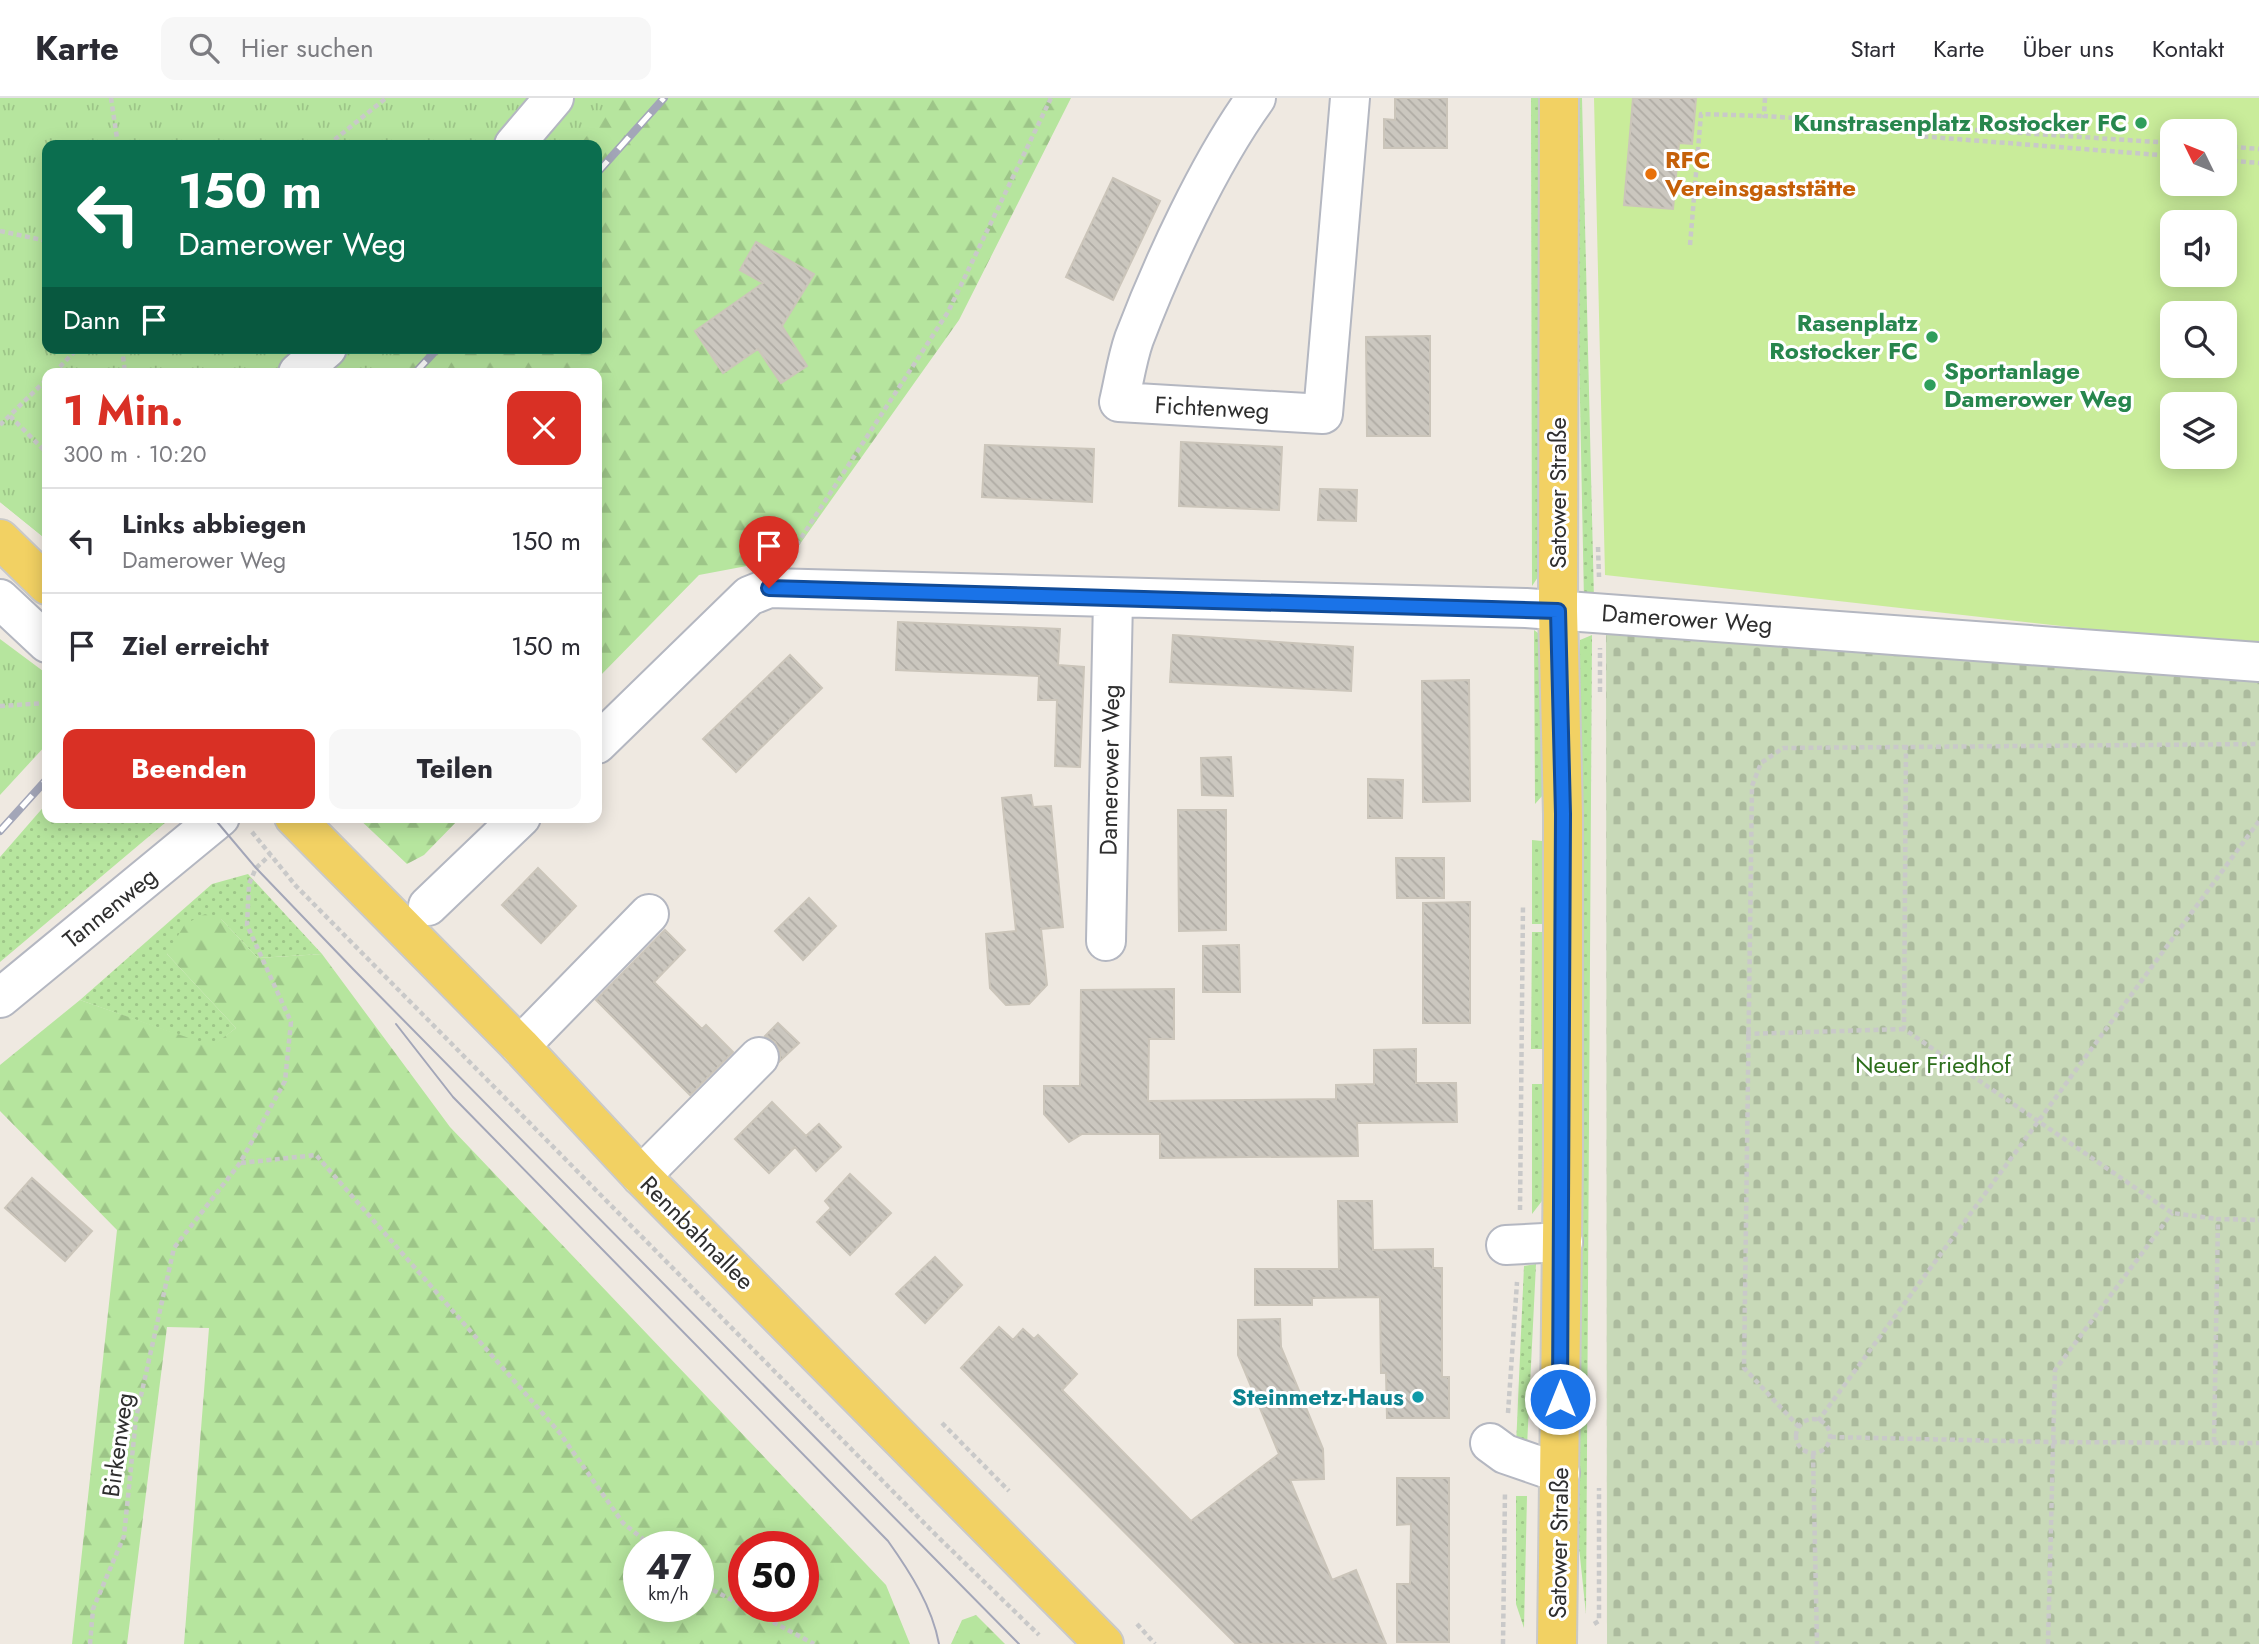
<!DOCTYPE html>
<html lang="de">
<head>
<meta charset="utf-8">
<style>
  body { margin:0; font-family:Jost,sans-serif; background:#f7f7f7; color:#2b2b33; height:100vh; display:flex; flex-direction:column; font-size:26px; white-space:nowrap }
  * { box-sizing:border-box; margin:0 }
  p { font-size:23px; color:#7c7c81 }
  .icon { flex:none; width:38px; height:38px; fill:none; stroke:currentColor; stroke-width:2; stroke-linecap:round; stroke-linejoin:round }
  .map { position:relative; flex:1; overflow:hidden }
  .panel { position:absolute; left:42px; top:270px; width:560px; height:455px; display:flex; flex-direction:column; background:#fff; border-radius:14px; box-shadow:0 4px 18px #0003 }
  .panel>* { flex:none }
  .guide { position:absolute; left:42px; top:42px; width:560px; height:214px; border-radius:14px; box-shadow:0 4px 18px #0003; background:#0b6e4f; color:#fff; overflow:hidden }
  .needle { width:46px; rotate:313deg }
  .fabs { position:absolute; left:2160px; top:21px; display:grid; gap:14px }
  .fabs a { display:grid; place-items:center; width:77px; height:77px; border-radius:14px; background:#fff; box-shadow:0 4px 18px #0003; font-size:35px }
  .speed { position:absolute; left:623px; top:1433px; display:flex; gap:14px; font-size:35px; font-weight:700; text-align:center }
  .speed>* { display:grid; place-content:center; width:91px; height:91px; border-radius:50%; background:#fff; box-shadow:0 4px 18px #0003; line-height:1 }
  .speed small { font-size:18px; font-weight:400 }
  .speed .limit { border:10px solid #d22; background:#fff; color:#111 }
  .pin { position:absolute; display:grid; place-items:center; width:60px; height:60px; color:#fff; margin:-72px -30px; border-radius:50% 50% 50% 0; rotate:-45deg; box-shadow:0 0 7px #0007 }
  .pin .icon { rotate:45deg }
  .me { position:absolute; width:77px; margin:-38px; rotate:0deg; stroke-linejoin:round; filter:drop-shadow(0 0 5px #0008) }
  .turn { display:flex; align-items:center; gap:24px; height:147px; padding:0 21px; font-size:32px }
  .turn .icon { width:91px; height:91px; stroke-width:2.5 }
  .turn b { display:block; font-size:49px; line-height:60px }
  .then { display:flex; align-items:center; height:66px; padding:0 21px; background:#0003; gap:14px; font-size:26px }
  .round { display:grid; place-items:center; flex:none; width:74px; height:74px; border-radius:14px; background:#f7f7f7 }
  .summary { display:flex; align-items:center; justify-content:space-between; height:119px; padding:0 21px }
  h1 { font-size:42px; font-weight:700; line-height:52px; color:#d93025 }
  .primary-button { display:flex; gap:14px; margin-top:auto; padding:14px 21px }
  .primary-button a { flex:1; height:80px; border-radius:14px; background:#d93025; color:#fff; font-size:28px; font-weight:700; line-height:80px; text-align:center }
  .primary-button a+a { background:#f7f7f7; color:#2b2b33 }
  ul { padding:0; list-style:none }
  li { display:flex; align-items:center; gap:21px; height:105px; padding:0 21px; border-top:2px solid #e1e1e2 }
  li div { flex:1 }
  li b { display:block; font-size:26px }
  li em { font-style:normal }
  header { display:flex; align-items:center; gap:42px; box-sizing:border-box; height:98px; padding:0 35px; background:#fff; border-bottom:2px solid #e1e1e2 }
  header strong { font-size:33px }
  nav { display:flex; gap:38px; margin-inline-start:auto; font-size:24px }
  .search { width:490px; height:63px; background:#f7f7f7; display:flex; align-items:center; gap:18px; box-sizing:border-box; padding:0 24px; border-radius:14px; color:#7c7c81; font-size:26px }
  .map>svg:first-child { display:block }
</style>
</head>
<body>
<header>
<strong>Karte</strong>
<div class="search"><svg class="icon" aria-label="search" viewBox="0 0 24 24"><circle cx="10" cy="10" r="6"/><path d="M15 15l6 6"/></svg>Hier suchen</div>
<nav><a>Start</a><a>Karte</a><a>Über uns</a><a>Kontakt</a></nav>
</header>
<div class="map">
<svg width="2259" height="1546" viewBox="0 0 2259 1546">
  <defs>
    <pattern id="grass-dots" width="8" height="8" patternUnits="userSpaceOnUse" patternTransform="scale(1.75)"><rect width="8" height="8" fill="#b6e59e"/><path d="M2 2h.1M6 6h.1" fill="none" stroke="#9dc588" stroke-width="1.8" stroke-linecap="round"/></pattern>
    <pattern id="forest-firs" width="22" height="20" patternUnits="userSpaceOnUse" patternTransform="scale(1.75)"><rect width="22" height="20" fill="#b6e59e"/><path d="M5 1l3.5 6h-7zM16 11l3.5 6h-7z" fill="#9dc588"/></pattern>
    <pattern id="cemetery-stones" width="16" height="16" patternUnits="userSpaceOnUse" patternTransform="scale(1.75)"><rect width="16" height="16" fill="#c8d9b8"/><path d="M2 7V4a2 2 0 0 1 4 0v3zM10 15v-3a2 2 0 0 1 4 0v3z" fill="#acbb9e"/></pattern>
    <pattern id="park-tufts" width="24" height="20" patternUnits="userSpaceOnUse" patternTransform="scale(1.75)"><rect width="24" height="20" fill="#b6e59e"/><path d="M3 7l-1-3M5 7V3M7 7l1-3M15 17l-1-3M17 17v-4M19 17l1-3" fill="none" stroke="#9dc588"/></pattern>
    <pattern id="building-back-hatch" width="6" height="6" patternUnits="userSpaceOnUse" patternTransform="scale(1.75)"><rect width="6" height="6" fill="#cbc7bf"/><path d="M-1 5l2 2M0 0l6 6M5-1l2 2" fill="none" stroke="#afaba4"/></pattern>
  </defs>
  <rect width="100%" height="100%" fill="#efe9e1"/>
  <path fill="url(#grass-dots)" d="M 1531,0 L 1540,0 L 1540,476 L 1532,488 Z
    M 1574,0 L 1582,0 L 1594,502 L 1584,503 Z
    M 1534,532 L 1542,538 L 1543,697 L 1535,706 Z
    M 1592,537 L 1586,1516 L 1575,1411 L 1580,542 Z
    M 47,705 L 47,719 L 172,719 L 0,864 L 0,759 Z
    M 1532,742 L 1542,743 L 1542,826 L 1532,826 Z
    M 248,776 L 322,856 L 258,860 L 221,821 L 167,856 L 236,930 L 212,949 L 80,902 L 212,786 Z
    M 1532,834 L 1543,834 L 1542,951 L 1531,951 Z
    M 1532,986 L 1544,986 L 1542,1103 L 1532,1116 Z
    M 1536,1166 L 1527,1348 L 1516,1348 L 1524,1168 Z
    M 1516,1398 L 1527,1398 L 1524,1530 L 1516,1506 Z"/>
  <path fill="url(#forest-firs)" fill-rule="evenodd" d="M 0,0 L 1071,0 L 959,222 L 790,460 L 699,477 L 597,581 L 597,275 L 47,275 L 47,442 L 0,404 ZM 47,47 L 597,47 L 597,250 L 47,250 Z
    M 357,719 L 461,719 L 424,757 L 407,766 Z
    M 205,816 L 221,821 L 258,860 L 322,856 L 450,1029 L 886,1487 L 910,1546 L 184,1546 L 209,1230 L 167,1229 L 127,1546 L 72,1546 L 117,1132 L 0,1013 L 0,967 L 80,902 L 212,948 L 236,930 L 167,856 L 185,826 ZM 639,1449 L 698,1449 L 698,1508 L 639,1508 ZM 744,1449 L 803,1449 L 803,1508 L 744,1508 Z
    M 976,1517 L 1005,1546 L 951,1546 L 962,1522 Z"/>
  <path fill="url(#cemetery-stones)" d="M 1606,529 L 2166,572 L 2259,584 L 2259,1546 L 1607,1546 Z"/>
  <path fill="url(#park-tufts)" d="M 0,0 L 620,0 L 579,47 L 47,47 L 47,250 L 399,250 L 377,275 L 47,275 L 47,442 L 0,404 Z
    M 0,541 L 47,576 L 47,646 L 0,697 Z"/>
  <path fill="#c9ec9a" fill-rule="evenodd" d="M 1594,0 L 2259,0 L 2259,550 L 1605,477 ZM 2172,33 L 2224,33 L 2224,86 L 2172,86 ZM 2172,124 L 2224,124 L 2224,177 L 2172,177 ZM 2172,215 L 2224,215 L 2224,268 L 2172,268 ZM 2172,306 L 2224,306 L 2224,359 L 2172,359 Z"/>
  <path fill="url(#building-back-hatch)" stroke="#cbc5ba" stroke-width="2" d="M 1395,0 L 1447,0 L 1447,50 L 1384,50 L 1384,21 L 1395,22 Z
    M 1633,0 L 1696,0 L 1692,46 L 1679,45 L 1673,111 L 1624,107 Z
    M 1113,80 L 1160,103 L 1113,202 L 1066,179 Z
    M 756,144 L 814,176 L 782,228 L 807,268 L 781,285 L 758,251 L 723,275 L 695,233 L 763,185 L 740,172 Z
    M 1430,238 L 1430,338 L 1367,338 L 1366,239 Z
    M 1181,344 L 1282,349 L 1279,412 L 1179,408 Z
    M 985,347 L 1094,351 L 1092,404 L 982,399 Z
    M 1320,391 L 1357,392 L 1356,423 L 1318,422 Z
    M 898,524 L 1060,531 L 1058,567 L 1084,569 L 1080,669 L 1055,668 L 1057,602 L 1038,602 L 1039,578 L 896,572 Z
    M 1173,537 L 1353,549 L 1351,593 L 1170,584 Z
    M 790,557 L 822,590 L 736,674 L 703,641 Z
    M 1469,582 L 1470,703 L 1423,704 L 1422,583 Z
    M 1231,659 L 1233,698 L 1202,697 L 1201,660 Z
    M 1368,681 L 1403,682 L 1402,720 L 1368,720 Z
    M 1031,697 L 1033,709 L 1051,708 L 1063,829 L 1041,831 L 1047,887 L 1029,906 L 1006,907 L 990,890 L 986,836 L 1016,833 L 1002,700 Z
    M 1178,712 L 1226,712 L 1226,832 L 1179,833 Z
    M 1396,760 L 1444,760 L 1444,800 L 1397,800 Z
    M 538,770 L 576,808 L 541,845 L 502,807 Z
    M 809,800 L 836,828 L 803,862 L 775,833 Z
    M 1470,804 L 1470,925 L 1423,925 L 1423,805 Z
    M 665,832 L 685,852 L 654,884 L 702,931 L 706,927 L 733,954 L 690,997 L 596,902 Z
    M 1239,847 L 1240,894 L 1203,894 L 1203,848 Z
    M 1174,891 L 1174,941 L 1149,941 L 1148,1003 L 1336,1001 L 1336,987 L 1374,986 L 1374,952 L 1416,951 L 1416,985 L 1456,985 L 1457,1024 L 1357,1025 L 1358,1058 L 1160,1060 L 1160,1036 L 1082,1036 L 1069,1044 L 1044,1016 L 1044,988 L 1080,988 L 1081,892 Z
    M 778,925 L 799,945 L 780,963 L 780,953 L 775,944 L 765,938 Z
    M 772,1004 L 806,1038 L 819,1026 L 841,1049 L 816,1073 L 795,1049 L 769,1075 L 735,1041 Z
    M 850,1076 L 891,1115 L 850,1157 L 817,1124 L 831,1110 L 825,1103 Z
    M 32,1080 L 92,1133 L 65,1163 L 5,1110 Z
    M 1338,1103 L 1372,1103 L 1373,1152 L 1433,1151 L 1433,1170 L 1442,1170 L 1442,1279 L 1449,1279 L 1449,1320 L 1387,1320 L 1386,1275 L 1381,1275 L 1380,1199 L 1312,1200 L 1312,1207 L 1255,1207 L 1255,1171 L 1339,1171 Z
    M 935,1159 L 962,1187 L 925,1225 L 896,1196 Z
    M 1280,1221 L 1281,1249 L 1323,1351 L 1324,1381 L 1290,1382 L 1332,1482 L 1356,1472 L 1386,1546 L 1236,1546 L 961,1270 L 999,1229 L 1013,1242 L 1023,1231 L 1034,1241 L 1038,1237 L 1077,1276 L 1062,1292 L 1191,1423 L 1279,1356 L 1238,1257 L 1238,1222 Z
    M 1397,1380 L 1449,1380 L 1449,1544 L 1397,1544 L 1397,1486 L 1410,1486 L 1411,1426 L 1397,1427 Z"/>
  <g fill="none" stroke-linecap="round" stroke-linejoin="round">
    <defs>
      <path id="minor" d="M 1256,0 C 1209,65 1163,165 1134,241 C 1127,261 1124,283 1119,304 L 1323,316 L 1350,0
        M 514,47 L 554,0
        M 298,275 L 327,250
        M 0,501 L 47,545
        M 597,646 L 749,498 L 769,490 L 1526,510 L 2259,564
        M 428,808 L 521,719
        M 1106,843 L 1113,501
        M 0,900 L 220,719
        M 520,948 L 649,816
        M 641,1078 L 759,959
        M 1506,1147 L 1563,1144
        M 1490,1345 L 1505,1356 L 1560,1375"/>
      <path id="major" d="M 0,441 L 47,487
        M 294,719 L 520,948 L 641,1078 L 1104,1546
        M 1557,1546 L 1563,1059 L 1563,716 L 1558,513 L 1559,0"/>
    </defs>
    <use href="#minor" stroke="#b4b7c1" stroke-width="42"/>
    <use href="#major" stroke="#c9c9c9" stroke-width="42"/>
    <path stroke="#c9c9c9" stroke-width="4.5" stroke-dasharray="5 3.5" stroke-linecap="butt" d="M 111,0 L 118,47
      M 1765,0 L 1764,18 L 2172,45
      M 1900,29 L 1918,38 L 2172,58
      M 328,47 L 386,0
      M 2224,48 L 2259,51
      M 2224,62 L 2259,65
      M 0,133 L 47,143
      M 1690,147 L 1701,16 L 1764,18
      M 122,250 L 125,275
      M 54,275 L 78,250
      M 10,318 L 47,355
      M 0,327 L 47,281
      M 1598,449 L 1599,479
      M 792,454 L 948,214 L 1051,0
      M 1600,594 L 1600,550
      M 0,608 L 47,605
      M 1906,647 L 1904,931 L 2172,1115 L 2218,1121
      M 252,734 L 296,788 L 936,1437 L 1039,1537
      M 1746,936 L 1904,931
      M 241,1065 L 316,1057 L 559,1334 L 623,1425 L 653,1449
      M 1520,1112 L 1523,806
      M 1508,1315 L 1517,1184
      M1796 1338a17 17 0 1 1 34 0a17 17 0 1 1-34 0Z
      M 1818,1323 L 2259,723
      M 942,1325 L 1009,1393
      M 1799,1329 L 1744,1270 L 1752,688 L 1761,665 L 1783,650 L 2259,646
      M 1831,1339 L 2051,1344 L 2259,1345
      M 2214,1344 L 2218,1121 L 2259,1122
      M 1813,1356 L 1817,1546
      M 698,1484 L 814,1546
      M 1137,1526 L 1155,1546
      M 1594,1526 L 1599,1523 L 1599,1390
      M 90,1546 L 93,1511 L 124,1438 L 136,1320 L 174,1150 L 240,1065 L 285,983 L 291,924 L 247,827 L 249,786 L 256,770 L 270,757
      M 1503,1546 L 1505,1393
      M 2048,1546 L 2055,1272 L 2172,1115"/>
    <use href="#minor" stroke="#fff" stroke-width="38"/>
    <use href="#major" stroke="#f2d163" stroke-width="38"/>
    <path stroke="#a3a6b8" stroke-width="2" d="M 213,719 L 256,770 L 353,871 L 1019,1546
      M 396,926 L 453,999 L 888,1443 C 910,1474 932,1508 939,1546"/>
    <defs>
      <path id="rail" d="M 597,75 L 664,0
        M 415,275 L 438,250
        M 0,733 L 47,681"/>
    </defs>
    <use href="#rail" stroke="#a3a6b8" stroke-width="8"/>
    <use href="#rail" stroke="#fff" stroke-width="5" stroke-dasharray="16" stroke-linecap="butt"/>
  </g>
  <g fill="none" stroke-linecap="round" stroke-linejoin="round">
    <defs>
      <path id="route" d="M 769,490 L 1558,513 L 1563,716 L 1560,1301"/>
    </defs>
    <use href="#route" stroke="#114b97" stroke-width="18"/>
    <use href="#route" stroke="#1a73e8" stroke-width="12"/>
  </g>
  <g fill="#2e9e5b" stroke="#fff" stroke-width="2.5">
    <circle cx="2141" cy="25" r="7"/>
    <circle cx="1932" cy="239" r="7"/>
    <circle cx="1930" cy="287" r="7"/>
  </g>
  <circle fill="#e8710a" stroke="#fff" stroke-width="2.5" cx="1651" cy="76" r="7"/>
  <circle fill="#0f9aa8" stroke="#fff" stroke-width="2.5" cx="1418" cy="1299" r="7"/>
  <g text-anchor="middle" stroke-width="6" stroke-linejoin="round" paint-order="stroke">
    <g font-size="24" font-weight="bold" fill="#27864d" stroke="#fff" text-anchor="end">
      <text x="2127" y="33">Kunstrasenplatz Rostocker FC</text>
      <text x="1918" y="233">Rasenplatz<tspan x="1918" dy="28">Rostocker FC</tspan></text>
      <text x="1944" y="281" text-anchor="start">Sportanlage<tspan x="1944" dy="28">Damerower Weg</tspan></text>
    </g>
    <g font-size="24" font-weight="bold" fill="#c56008" stroke="#fff" text-anchor="start">
      <text x="1665" y="70">RFC<tspan x="1665" dy="28">Vereinsgaststätte</tspan></text>
    </g>
    <g font-size="24" fill="#2e2e2e" stroke="#fff">
      <text transform="translate(1212 310) rotate(3)" y="8">Fichtenweg</text>
      <text transform="translate(1558 395) rotate(-90)" y="8">Satower Straße</text>
      <text transform="translate(1687 521) rotate(4)" y="8">Damerower Weg</text>
      <text transform="translate(1110 672) rotate(-89)" y="8">Damerower Weg</text>
      <text transform="translate(110 810) rotate(-39)" y="8">Tannenweg</text>
      <text transform="translate(697 1135) rotate(45)" y="8">Rennbahnallee</text>
      <text transform="translate(118 1347) rotate(-82)" y="8">Birkenweg</text>
      <text transform="translate(1559 1445) rotate(-89)" y="8">Satower Straße</text>
    </g>
    <g font-size="24" fill="#2c6e1b" stroke="#fff">
      <text x="1933" y="975">Neuer Friedhof</text>
    </g>
    <g font-size="24" font-weight="bold" fill="#0d838f" stroke="#fff" text-anchor="end">
      <text x="1404" y="1307">Steinmetz-Haus</text>
    </g>
  </g>
</svg>
<div class="fabs">
<a><svg class="needle" viewBox="-14 -14 28 28"><path d="M0-13l5 13h-10z" fill="#e53935"/><path d="M0 13l5-13h-10z" fill="#7c7c81"/></svg></a>
<a><svg class="icon" aria-label="sound" viewBox="0 0 24 24"><path d="M4 9h4l5-4v14l-5-4H4zM17 9q2 3 0 6"/></svg></a>
<a><svg class="icon" aria-label="search" viewBox="0 0 24 24"><circle cx="10" cy="10" r="6"/><path d="M15 15l6 6"/></svg></a>
<a><svg class="icon" aria-label="layers" viewBox="0 0 24 24"><path d="M12 4l9 5-9 5-9-5zM3 14l9 5 9-5"/></svg></a>
</div>
<div class="speed"><div>47<small>km/h</small></div><div class="limit">50</div></div>
<div class="pin" style="left:769px;top:490px;background:#d93025"><svg class="icon" aria-label="arrive" viewBox="0 0 24 24"><path d="M6 21V4h12l-3 4 3 4H6"/></svg></div>
<svg class="me" style="left:1560px;top:1301px" viewBox="-20 -20 40 40"><circle r="17" fill="#1a73e8" stroke="#fff" stroke-width="3"/><path d="M0-11L8 9 0 5-8 9z" fill="#fff"/></svg>
<div class="guide">
<div class="turn"><svg class="icon" aria-label="left" viewBox="0 0 24 24"><path d="M17 20v-9H6M10 6l-5 5 5 5"/></svg><div><b>150 m</b>Damerower Weg</div></div>
<div class="then">Dann<svg class="icon" aria-label="arrive" viewBox="0 0 24 24"><path d="M6 21V4h12l-3 4 3 4H6"/></svg></div>
</div>
<section class="panel">
<div class="summary"><div><h1>1 Min.</h1><p>300 m · 10:20</p></div><a class="round" style="background:#d93025;color:#fff"><svg class="icon" aria-label="close" viewBox="0 0 24 24"><path d="M6 6l12 12M18 6L6 18"/></svg></a></div>
<ul>
<li><svg class="icon" aria-label="left" viewBox="0 0 24 24"><path d="M17 20v-9H6M10 6l-5 5 5 5"/></svg><div><b>Links abbiegen</b><p>Damerower Weg</p></div><em>150 m</em></li>
<li><svg class="icon" aria-label="arrive" viewBox="0 0 24 24"><path d="M6 21V4h12l-3 4 3 4H6"/></svg><div><b>Ziel erreicht</b></div><em>150 m</em></li>
</ul>
<div class="primary-button"><a>Beenden</a><a>Teilen</a></div>
</section>
</div>
</body>
</html>
